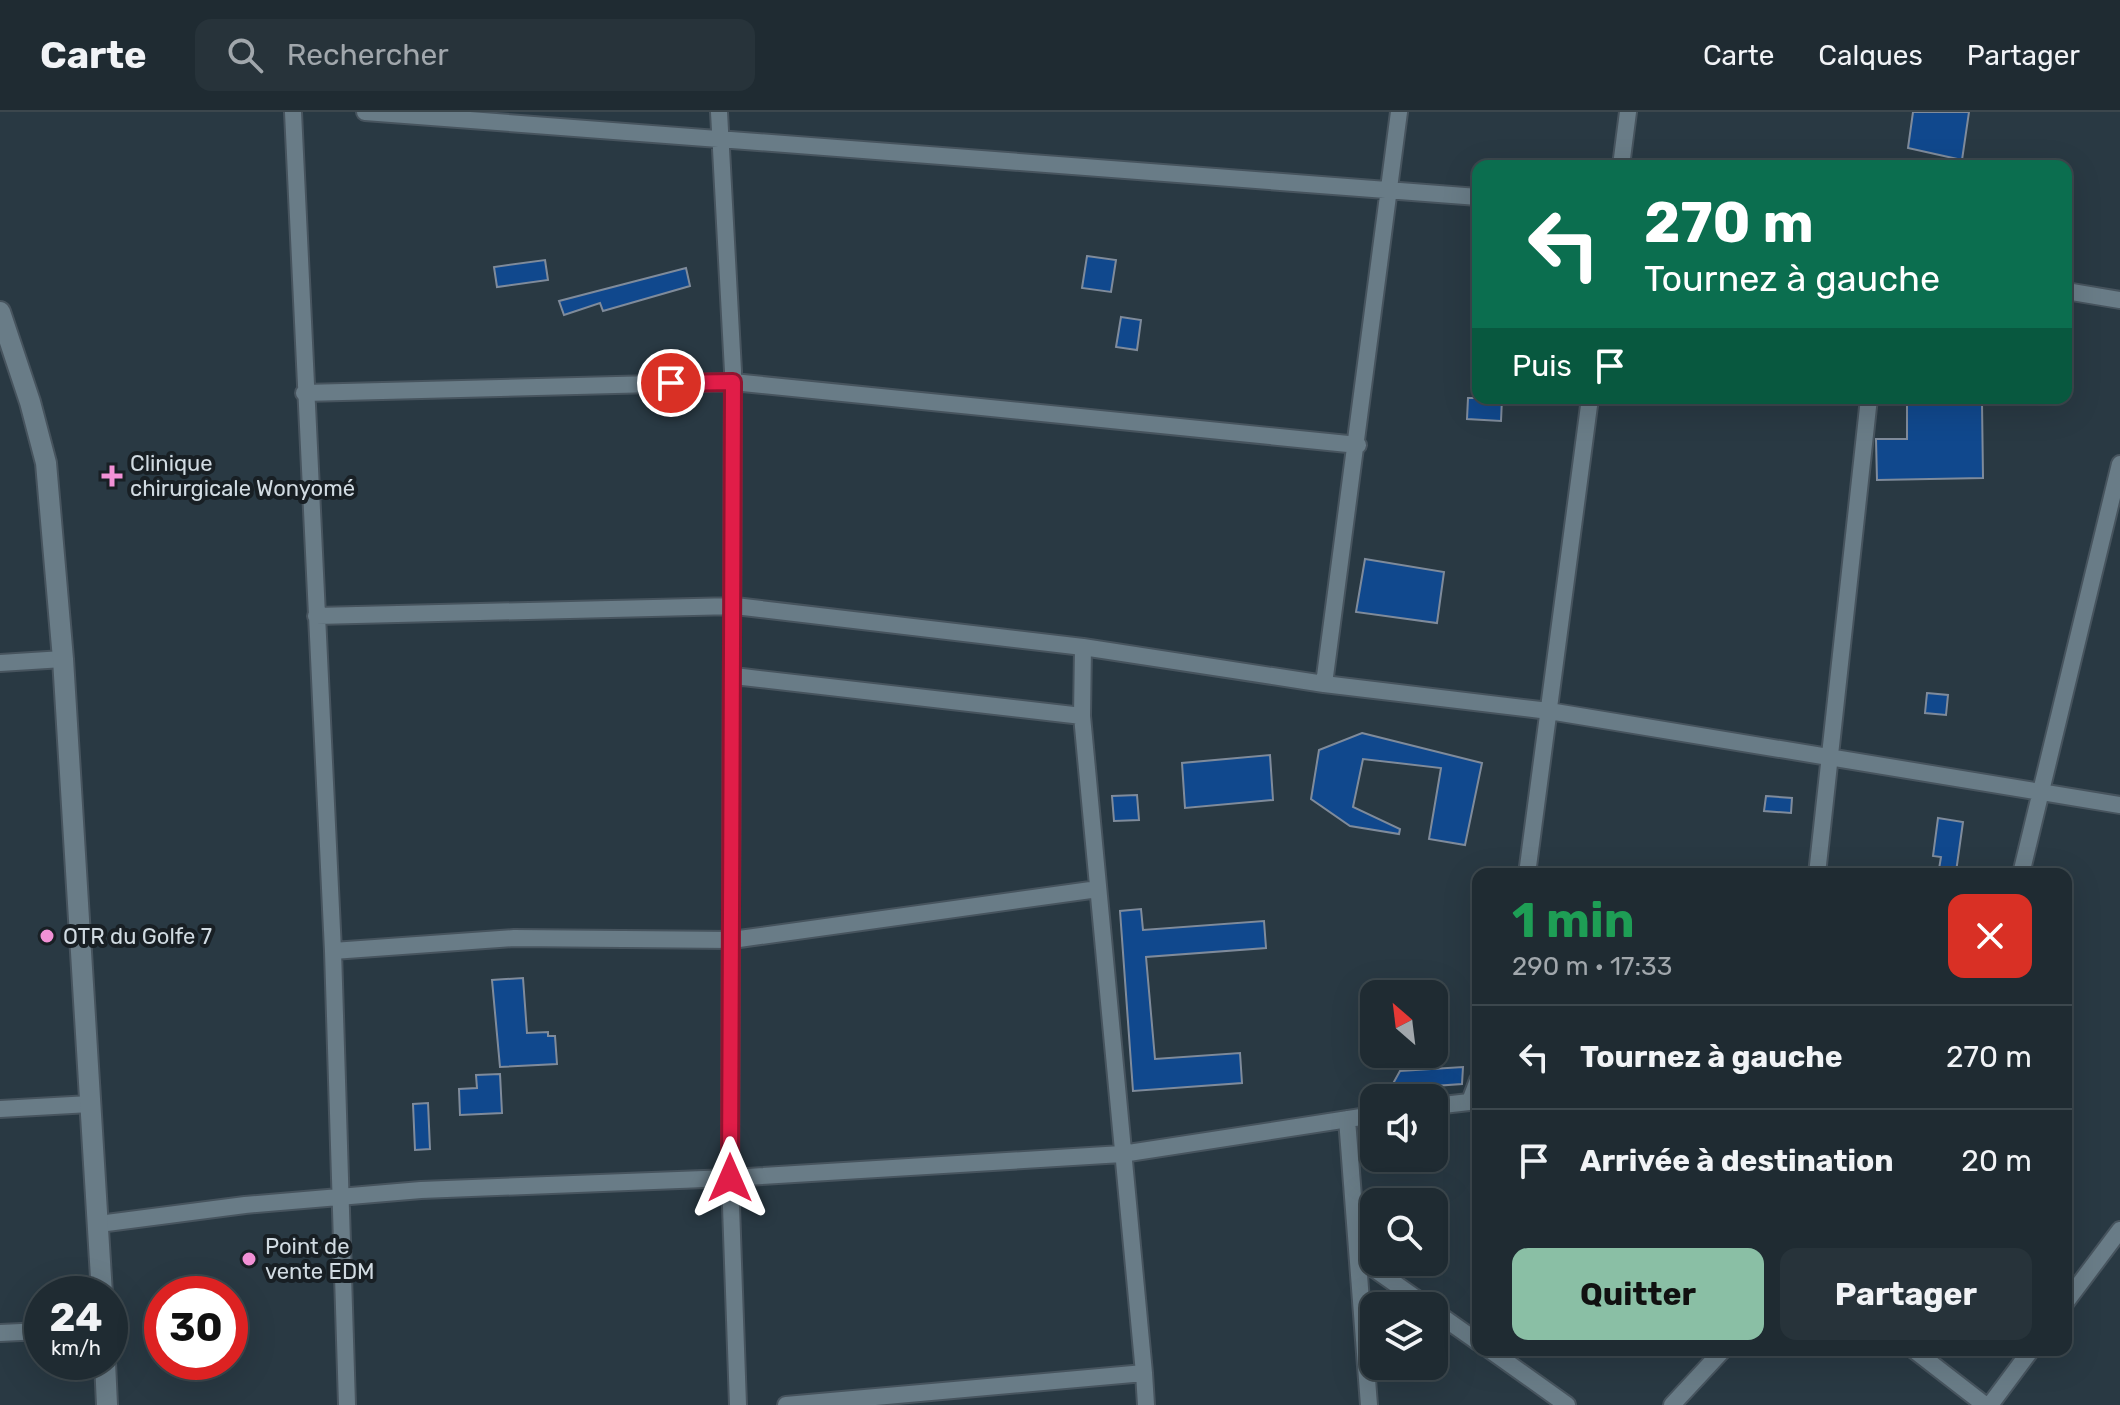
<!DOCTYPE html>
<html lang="fr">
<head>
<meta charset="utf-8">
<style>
  body { margin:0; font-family:Rubik,sans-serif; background:#27333a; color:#f1f3f6; height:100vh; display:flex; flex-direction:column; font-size:30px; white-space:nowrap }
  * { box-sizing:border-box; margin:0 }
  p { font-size:26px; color:#a1a7ac }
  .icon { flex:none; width:44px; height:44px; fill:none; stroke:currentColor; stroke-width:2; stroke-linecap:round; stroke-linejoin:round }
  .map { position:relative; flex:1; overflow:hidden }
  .side { position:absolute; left:1472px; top:756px; width:600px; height:488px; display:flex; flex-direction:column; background:#1f2b32; border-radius:16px; box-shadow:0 8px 32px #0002,0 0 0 2px #3c474d }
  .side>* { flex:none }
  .top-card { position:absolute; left:1472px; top:48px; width:600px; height:244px; border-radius:16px; box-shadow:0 8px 32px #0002,0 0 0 2px #3c474d; background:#0b6e4f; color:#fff; overflow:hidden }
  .needle { width:52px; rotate:332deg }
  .fabs { position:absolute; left:1360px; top:868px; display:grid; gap:16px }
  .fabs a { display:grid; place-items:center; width:88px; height:88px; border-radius:16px; background:#1f2b32; box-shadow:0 8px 32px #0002,0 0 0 2px #3c474d; font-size:40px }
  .speed { position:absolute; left:24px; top:1164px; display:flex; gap:16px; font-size:40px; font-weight:700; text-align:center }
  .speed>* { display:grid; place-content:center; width:104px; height:104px; border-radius:50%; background:#1f2b32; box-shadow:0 8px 32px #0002,0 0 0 2px #3c474d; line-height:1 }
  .speed small { font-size:20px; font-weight:400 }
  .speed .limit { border:12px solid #d22; background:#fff; color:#111 }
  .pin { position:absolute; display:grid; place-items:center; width:68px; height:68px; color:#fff; margin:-34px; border:4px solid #fff; border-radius:50%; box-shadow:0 2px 8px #0007 }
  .me { position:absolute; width:88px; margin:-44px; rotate:0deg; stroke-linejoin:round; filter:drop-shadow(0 0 6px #0008) }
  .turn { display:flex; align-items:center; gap:28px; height:168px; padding:0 40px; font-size:36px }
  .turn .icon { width:104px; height:104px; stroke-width:2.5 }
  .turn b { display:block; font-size:56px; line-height:68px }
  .then { display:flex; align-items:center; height:76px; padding:0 40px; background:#0003; gap:16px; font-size:30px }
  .round { display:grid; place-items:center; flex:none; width:84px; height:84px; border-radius:16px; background:#27333a }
  .overview { display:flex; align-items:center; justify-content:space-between; height:136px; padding:0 40px }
  h1 { font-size:48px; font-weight:700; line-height:60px; color:#1e9e55 }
  .button { display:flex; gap:16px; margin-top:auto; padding:16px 40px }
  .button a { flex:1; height:92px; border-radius:16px; background:#8abfa5; color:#111; font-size:32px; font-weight:700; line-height:92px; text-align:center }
  .button a+a { background:#27333a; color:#f1f3f6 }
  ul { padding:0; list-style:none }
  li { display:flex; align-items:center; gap:24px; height:104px; padding:0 40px; border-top:2px solid #3c474d }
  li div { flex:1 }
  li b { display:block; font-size:30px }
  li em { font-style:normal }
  header { display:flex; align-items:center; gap:48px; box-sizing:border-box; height:112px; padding:0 40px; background:#1f2b32; border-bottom:2px solid #3c474d }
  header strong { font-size:38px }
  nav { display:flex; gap:44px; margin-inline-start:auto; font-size:28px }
  .search { width:560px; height:72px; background:#27333a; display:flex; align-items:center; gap:20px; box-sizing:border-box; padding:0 28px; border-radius:16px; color:#a1a7ac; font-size:30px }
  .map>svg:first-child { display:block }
</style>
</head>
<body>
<header>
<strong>Carte</strong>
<div class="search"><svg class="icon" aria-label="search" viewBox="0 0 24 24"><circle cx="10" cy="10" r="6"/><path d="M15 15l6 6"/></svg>Rechercher</div>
<nav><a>Carte</a><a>Calques</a><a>Partager</a></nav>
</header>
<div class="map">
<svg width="2120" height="1293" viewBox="0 0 2120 1293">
  <rect width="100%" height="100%" fill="#293943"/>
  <path fill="#10488d" stroke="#7f8b9b" stroke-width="2" d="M 1913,0 L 1969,0 L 1962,48 L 1908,36 Z
    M 1087,144 L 1116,148 L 1111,180 L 1082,176 Z
    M 545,148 L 548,168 L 497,175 L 494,155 Z
    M 686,156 L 690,174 L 603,199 L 600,191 L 564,203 L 559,189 Z
    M 1121,205 L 1141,208 L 1137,238 L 1116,235 Z
    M 1468,286 L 1502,286 L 1501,309 L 1467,307 Z
    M 1982,291 L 1983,366 L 1877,368 L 1876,327 L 1907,327 L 1907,292 Z
    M 1365,447 L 1444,460 L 1437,511 L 1356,500 Z
    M 1927,581 L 1948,583 L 1946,603 L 1925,601 Z
    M 1362,621 L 1482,651 L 1465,733 L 1429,727 L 1441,656 L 1363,647 L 1353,695 L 1400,717 L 1399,722 L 1350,714 L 1311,687 L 1319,638 Z
    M 1270,643 L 1273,688 L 1185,696 L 1182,651 Z
    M 1137,683 L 1139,708 L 1114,709 L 1112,684 Z
    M 1766,684 L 1792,686 L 1791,701 L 1764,699 Z
    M 1938,706 L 1963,710 L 1956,760 L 1939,757 L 1941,745 L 1933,744 Z
    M 1141,797 L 1143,818 L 1264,809 L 1266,836 L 1146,845 L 1155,947 L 1240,941 L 1242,971 L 1133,979 L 1120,799 Z
    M 523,866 L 527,921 L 548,920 L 548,924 L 555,924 L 557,952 L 500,955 L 492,868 Z
    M 1463,955 L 1462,972 L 1390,977 L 1400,959 Z
    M 500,962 L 502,1001 L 460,1003 L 459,977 L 477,976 L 476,963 Z
    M 428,991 L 430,1037 L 415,1038 L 413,992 Z"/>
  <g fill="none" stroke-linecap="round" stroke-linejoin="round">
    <defs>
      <path id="minor" d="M 293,0 L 333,839 L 347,1293
        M 365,0 L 1478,85
        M 719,0 L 733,259 L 730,1066 L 738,1293
        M 1621,54 L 1628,0
        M 2066,179 L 2120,188
        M 304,281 L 733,270 L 1358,333
        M 316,504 L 735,494 L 1083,535 L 1324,572 L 1549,599 L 2120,693
        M 0,551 L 63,547
        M 734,564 L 1082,604
        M 1324,572 L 1399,0
        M 1527,762 L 1590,286
        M 1817,762 L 1869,286
        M 2021,762 L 2120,352
        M 333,839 L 514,826 L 732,828 L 1098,777
        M 1470,989 L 1478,968
        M 1434,994 L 1478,989
        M 0,997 L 90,992
        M 1347,1007 L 1369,1293
        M 99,1112 L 245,1093 L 421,1078 L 730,1066 L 1122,1042 L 1374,1003
        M 1360,1147 L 1427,1194
        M 2066,1190 L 2120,1118
        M 1434,1199 L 1478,1230
        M 0,1221 L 42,1219
        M 1490,1238 L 1567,1293
        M 1914,1238 L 1985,1293
        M 1144,1261 L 1146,1293
        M 786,1293 L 1144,1261 L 1082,604 L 1083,535
        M 1672,1293 L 1723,1238
        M 1990,1293 L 2031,1238"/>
      <path id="tertiary" d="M 0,200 L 30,290 L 46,351 L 63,547 L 102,1182
        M 105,1250 L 107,1293"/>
    </defs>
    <use href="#minor" stroke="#47545e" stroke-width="20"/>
    <use href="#tertiary" stroke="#47545e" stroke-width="24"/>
    <use href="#minor" stroke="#697c87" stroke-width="16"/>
    <use href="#tertiary" stroke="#697c87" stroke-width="20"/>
  </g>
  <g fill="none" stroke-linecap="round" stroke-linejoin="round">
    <defs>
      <path id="route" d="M 671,271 L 733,270 L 730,1066"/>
    </defs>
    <use href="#route" stroke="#92132f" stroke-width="20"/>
    <use href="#route" stroke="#e11d48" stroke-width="14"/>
  </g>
  <g fill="#f291d6" stroke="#181f24" stroke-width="3">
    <path d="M108 352h8v8h8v8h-8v8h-8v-8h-8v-8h8z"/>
    <circle cx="47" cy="824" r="8"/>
    <circle cx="249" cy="1147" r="8"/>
  </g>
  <g text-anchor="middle" stroke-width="8" stroke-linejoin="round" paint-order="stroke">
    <g font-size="22" fill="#d1dbe2" stroke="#181f24" text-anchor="start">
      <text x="130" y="359">Clinique<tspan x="130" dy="25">chirurgicale Wonyomé</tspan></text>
      <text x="63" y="832">OTR du Golfe 7</text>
      <text x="265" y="1142">Point de<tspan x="265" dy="25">vente EDM</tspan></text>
    </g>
  </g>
</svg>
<div class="fabs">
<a><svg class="needle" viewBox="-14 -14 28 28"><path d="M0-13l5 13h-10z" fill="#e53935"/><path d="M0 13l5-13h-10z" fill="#a1a7ac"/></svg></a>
<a><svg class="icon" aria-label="sound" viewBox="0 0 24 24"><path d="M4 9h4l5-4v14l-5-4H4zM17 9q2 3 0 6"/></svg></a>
<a><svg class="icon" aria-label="search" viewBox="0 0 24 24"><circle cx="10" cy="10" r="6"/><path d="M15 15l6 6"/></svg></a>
<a><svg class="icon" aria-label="layers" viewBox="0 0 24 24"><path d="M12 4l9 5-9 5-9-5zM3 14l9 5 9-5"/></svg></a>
</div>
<div class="speed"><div>24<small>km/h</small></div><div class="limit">30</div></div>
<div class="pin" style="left:671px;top:271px;background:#d93025"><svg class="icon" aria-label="arrive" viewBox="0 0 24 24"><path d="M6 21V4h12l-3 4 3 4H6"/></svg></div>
<svg class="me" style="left:730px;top:1066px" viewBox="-20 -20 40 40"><path d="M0-17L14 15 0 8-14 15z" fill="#e11d48" stroke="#fff" stroke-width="4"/></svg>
<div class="top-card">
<div class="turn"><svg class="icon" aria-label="left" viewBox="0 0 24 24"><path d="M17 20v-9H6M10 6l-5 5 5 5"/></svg><div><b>270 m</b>Tournez à gauche</div></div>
<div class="then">Puis<svg class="icon" aria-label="arrive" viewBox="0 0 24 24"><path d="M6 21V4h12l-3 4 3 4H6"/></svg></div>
</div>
<section class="side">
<div class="overview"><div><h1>1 min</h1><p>290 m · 17:33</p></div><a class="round" style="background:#d93025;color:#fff"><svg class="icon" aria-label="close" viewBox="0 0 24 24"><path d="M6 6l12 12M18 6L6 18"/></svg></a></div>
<ul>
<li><svg class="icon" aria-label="left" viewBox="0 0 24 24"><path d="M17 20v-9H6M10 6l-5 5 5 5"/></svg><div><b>Tournez à gauche</b></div><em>270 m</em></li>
<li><svg class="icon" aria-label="arrive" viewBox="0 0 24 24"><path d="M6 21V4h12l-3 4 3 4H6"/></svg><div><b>Arrivée à destination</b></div><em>20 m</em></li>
</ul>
<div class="button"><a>Quitter</a><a>Partager</a></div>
</section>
</div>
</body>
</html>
